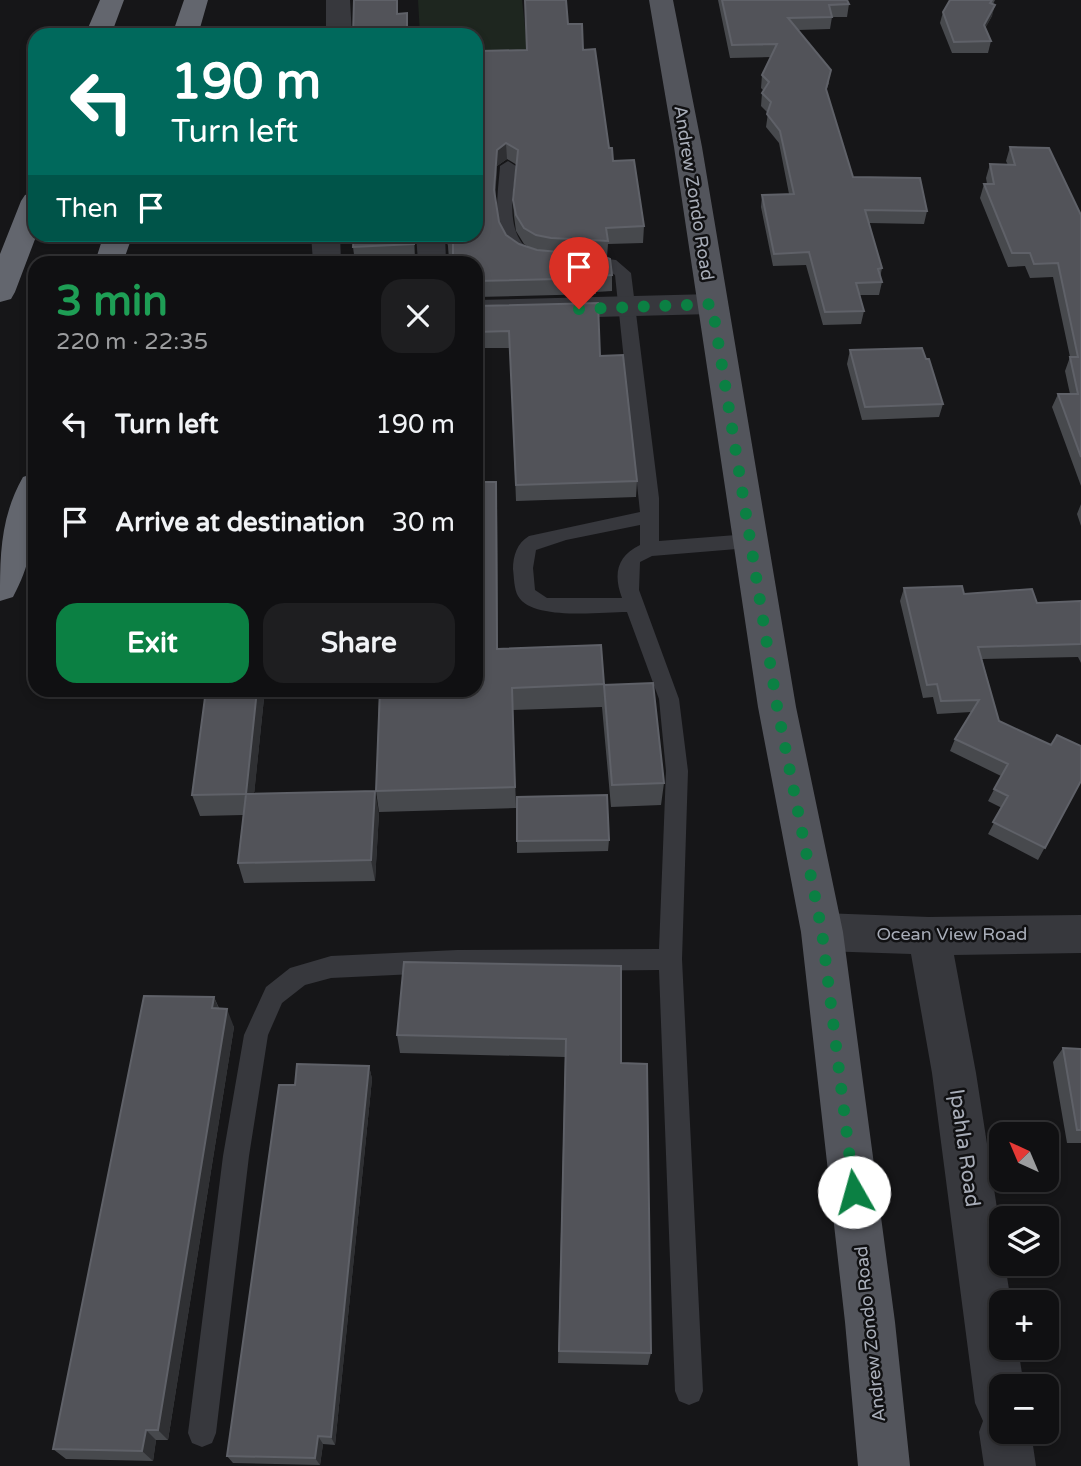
<!DOCTYPE html>
<html lang="en">
<head>
<meta charset="utf-8">
<style>
  body { margin:0; font-family:"Varela Round",sans-serif; background:#1e1e20; color:#f1f3f6; height:100vh; display:flex; flex-direction:column; font-size:26px; white-space:nowrap }
  * { box-sizing:border-box; margin:0 }
  p { font-size:23px; color:#9c9d9f }
  .icon { flex:none; width:38px; height:38px; fill:none; stroke:currentColor; stroke-width:2; stroke-linecap:round; stroke-linejoin:round }
  .map { position:relative; flex:1; overflow:hidden }
  .details { position:absolute; left:28px; top:256px; width:455px; height:441px; display:flex; flex-direction:column; background:#101012; border-radius:21px; box-shadow:0 4px 10px #0003,0 0 0 2px #303032 }
  .details>* { flex:none }
  .banner { position:absolute; left:28px; top:28px; width:455px; height:214px; border-radius:21px; box-shadow:0 4px 10px #0003,0 0 0 2px #303032; background:#00695c; color:#fff; overflow:hidden }
  .needle { width:46px; rotate:316deg }
  .controls { position:absolute; left:989px; top:1122px; display:grid; gap:14px }
  .controls a { display:grid; place-items:center; width:70px; height:70px; border-radius:14px; background:#101012; box-shadow:0 4px 10px #0003,0 0 0 2px #303032; font-size:35px }
  .pin { position:absolute; display:grid; place-items:center; width:60px; height:60px; color:#fff; margin:-72px -30px; border-radius:50% 50% 50% 0; rotate:-45deg; box-shadow:0 0 7px #0007 }
  .pin .icon { rotate:45deg }
  .me { position:absolute; width:77px; margin:-38px; rotate:353deg; stroke-linejoin:round; filter:drop-shadow(0 0 5px #0008) }
  .turn { display:flex; align-items:center; gap:24px; height:147px; padding:0 28px; font-size:32px }
  .turn .icon { width:91px; height:91px; stroke-width:2.5 }
  .turn b { display:block; font-size:49px; line-height:60px }
  .then { display:flex; align-items:center; height:66px; padding:0 28px; background:#0003; gap:14px; font-size:26px }
  .round { display:grid; place-items:center; flex:none; width:74px; height:74px; border-radius:21px; background:#1e1e20 }
  .overview { display:flex; align-items:center; justify-content:space-between; height:119px; padding:0 28px }
  h1 { font-size:42px; font-weight:700; line-height:52px; color:#1e9e55 }
  .action { display:flex; gap:14px; margin-top:auto; padding:14px 28px }
  .action a { flex:1; height:80px; border-radius:21px; background:#0b8043; color:#fff; font-size:28px; font-weight:700; line-height:80px; text-align:center }
  .action a+a { background:#1e1e20; color:#f1f3f6 }
  ul { padding:0; list-style:none }
  li { display:flex; align-items:center; gap:21px; height:98px; padding:0 28px }
  li div { flex:1 }
  li b { display:block; font-size:26px }
  li em { font-style:normal }
  .map>svg:first-child { display:block }
</style>
</head>
<body>
<div class="map">
<svg width="1081" height="1466" viewBox="0 0 1081 1466">
  <rect width="100%" height="100%" fill="#161618"/>
  <path fill="#1e261f" d="M 418,0 L 522,0 L 529,64 L 476,66 L 476,35 L 420,35 Z"/>
  <g fill="none" stroke-linecap="round" stroke-linejoin="round">
    <path fill="#37383d" fill-rule="evenodd" d="M 508,161 L 516,166 C 514,189 507,219 520,240 C 524,247 531,250 536,256 L 528,261 C 487,251 498,196 500,166 Z
      M 584,256 L 616,260 L 631,273 L 659,498 L 659,541 L 749,534 L 756,536 L 758,541 L 756,546 L 749,548 L 652,556 L 640,562 L 639,590 L 679,699 L 688,771 L 682,959 L 703,1391 L 699,1401 L 689,1405 L 679,1401 L 675,1391 L 659,970 L 457,972 L 331,978 L 305,985 L 282,1003 L 268,1035 L 249,1156 L 216,1433 L 212,1443 L 202,1447 L 192,1443 L 188,1433 L 223,1156 L 244,1035 L 266,987 L 290,968 L 331,956 L 457,950 L 659,949 L 666,771 L 659,699 L 627,612 C 601,612 532,621 518,596 C 514,589 514,577 513,569 C 513,556 517,543 529,536 L 640,512 L 615,275 L 606,269 L 578,265 L 576,261 L 578,257 ZM 640,525 L 640,545 C 617,556 613,574 622,598 L 547,598 L 535,590 L 533,568 L 536,550 L 566,540 Z"/>
    <path fill="#37383d" fill-rule="evenodd" d="M 326,0 L 350,0 L 352,35 L 326,35 Z
      M 311,234 L 340,234 L 341,262 L 313,262 Z
      M 416,234 L 445,234 L 446,262 L 418,262 Z
      M 712,294 L 723,297 L 727,304 L 723,311 L 712,314 L 476,320 L 476,300 Z
      M 822,913 L 929,917 L 1081,915 L 1081,953 L 954,955 L 976,1073 L 1001,1234 L 1001,1264 L 1005,1264 L 1011,1302 L 1001,1302 L 1001,1348 L 1018,1348 L 1024,1386 L 1001,1386 L 1001,1432 L 1031,1432 L 1036,1466 L 984,1466 L 979,1432 L 983,1421 L 975,1403 L 932,1073 L 911,954 L 822,951 L 807,945 L 801,932 L 807,919 Z"/>
    <path fill="#53555c" fill-rule="evenodd" d="M 649,0 L 673,0 L 702,147 L 796,707 L 843,932 L 895,1322 L 910,1466 L 858,1466 L 845,1322 L 801,932 L 758,707 L 674,147 Z"/>
    <path fill="#63666e" fill-rule="evenodd" d="M 100,0 L 124,0 L 111,35 L 85,35 Z
      M 184,0 L 208,0 L 198,35 L 172,35 Z
      M 35,192 L 37,234 L 15,292 L 11,299 L 0,302 L 0,254 L 21,201 L 25,195 Z
      M 104,234 L 133,234 L 123,262 L 95,262 Z
      M 35,473 C 35,520 36,555 13,597 L 0,601 C 0,555 0,518 23,477 Z"/>
  </g>
  <path fill="#47494d" fill-rule="evenodd" d="M 718,0 L 847,0 L 849,4 L 847,17 L 832,17 L 830,29 L 798,30 L 829,83 L 826,91 L 853,177 L 927,211 L 924,224 L 869,223 L 882,268 L 880,278 L 882,282 L 879,295 L 860,295 L 864,311 L 861,324 L 823,325 L 806,265 L 773,266 L 761,207 L 762,195 L 789,194 L 779,143 L 766,127 L 768,113 L 761,106 L 762,93 L 764,91 L 761,88 L 762,75 L 771,57 L 730,58 Z
    M 950,0 L 995,0 L 993,4 L 992,16 L 985,28 L 991,41 L 988,53 L 952,53 L 940,23 L 943,12 Z
    M 568,24 L 583,50 L 609,148 L 613,161 L 644,226 L 643,243 L 608,244 L 607,257 L 606,257 L 612,275 L 612,291 L 596,292 L 596,294 L 476,297 L 476,262 L 449,259 L 447,234 L 480,58 L 526,50 ZM 507,159 L 517,165 L 513,200 L 514,216 L 516,231 L 524,244 L 532,249 L 519,244 L 506,235 L 499,222 L 495,198 L 497,166 Z
    M 1010,147 L 1081,215 L 1081,486 L 1052,407 L 1058,394 L 1070,394 L 1065,371 L 1070,357 L 1053,277 L 1030,278 L 1025,266 L 1008,267 L 980,198 L 984,184 L 987,184 L 986,178 L 990,164 L 1008,165 L 1006,161 Z
    M 414,234 L 415,260 L 355,262 L 353,247 Z
    M 476,306 L 600,356 L 637,481 L 636,497 L 516,501 L 510,348 L 476,348 Z
    M 850,350 L 943,404 L 939,417 L 862,420 L 847,364 Z
    M 1081,504 L 1081,526 L 1077,514 Z
    M 497,506 L 498,649 L 604,685 L 664,783 L 661,805 L 611,807 L 602,707 L 513,710 L 516,808 L 379,812 L 376,791 L 379,695 L 264,698 L 254,794 L 379,813 L 375,881 L 244,883 L 238,863 L 243,815 L 200,816 L 192,795 L 206,690 L 476,690 Z
    M 904,588 L 1037,603 L 1081,601 L 1081,663 L 1078,657 L 982,659 L 999,721 L 1081,781 L 1038,860 L 988,834 L 1002,808 L 988,801 L 1001,776 L 950,751 L 955,739 L 971,712 L 937,714 L 933,697 L 923,698 L 900,601 Z
    M 609,840 L 608,851 L 517,853 L 517,841 Z
    M 404,962 L 621,1063 L 651,1353 L 648,1365 L 558,1363 L 565,1057 L 400,1053 L 397,1035 Z
    M 214,997 L 219,1008 L 234,1027 L 168,1440 L 156,1440 L 153,1461 L 66,1459 L 53,1449 Z
    M 1063,1048 L 1081,1049 L 1081,1143 L 1067,1143 L 1053,1062 Z
    M 369,1066 L 372,1079 L 335,1445 L 323,1444 L 320,1465 L 233,1463 L 227,1456 L 295,1085 Z"/>
  <path fill="#2f3033" d="M 995,5 L 992,16 L 981,36 L 984,25 Z
    M 506,143 L 507,159 L 497,166 L 495,206 L 494,190 L 497,150 Z
    M 496,482 L 497,506 L 498,671 L 497,649 Z
    M 257,690 L 261,690 L 264,698 L 252,815 L 246,794 Z
    M 375,791 L 379,813 L 375,881 L 371,860 Z
    M 214,997 L 221,1015 L 212,1008 Z
    M 227,1009 L 234,1027 L 168,1440 L 158,1430 Z
    M 369,1066 L 372,1079 L 335,1445 L 331,1437 Z
    M 146,1430 L 156,1440 L 153,1461 L 142,1451 Z
    M 318,1436 L 323,1444 L 320,1465 L 315,1458 Z"/>
  <path fill="#525359" stroke="#5f6168" stroke-width="2" d="M 354,0 L 397,0 L 397,14 L 407,13 L 407,35 L 353,35 Z
    M 525,0 L 566,0 L 568,24 L 582,24 L 583,50 L 595,49 L 609,148 L 612,148 L 613,161 L 634,160 L 644,226 L 606,228 L 608,241 L 551,238 L 536,235 L 524,228 L 516,215 L 513,200 L 518,150 L 506,143 L 497,150 L 494,190 L 499,222 L 506,235 L 519,244 L 537,250 L 603,256 L 610,259 L 612,275 L 597,276 L 597,278 L 476,281 L 476,262 L 453,262 L 453,242 L 448,243 L 447,234 L 476,234 L 476,58 L 480,58 L 480,51 L 527,50 Z
    M 722,0 L 847,0 L 849,4 L 829,5 L 832,17 L 788,18 L 831,70 L 826,89 L 853,177 L 920,178 L 927,211 L 865,210 L 882,268 L 878,269 L 882,282 L 856,283 L 864,311 L 825,312 L 809,252 L 774,254 L 762,195 L 794,194 L 780,131 L 767,114 L 771,102 L 762,93 L 769,82 L 762,75 L 777,44 L 732,45 Z
    M 950,0 L 992,0 L 990,3 L 995,5 L 984,25 L 991,41 L 954,42 L 943,12 Z
    M 1010,147 L 1049,148 L 1081,215 L 1081,457 L 1058,394 L 1078,394 L 1070,357 L 1078,357 L 1058,263 L 1034,264 L 1030,253 L 1012,253 L 984,184 L 994,184 L 990,164 L 1015,165 Z
    M 354,234 L 414,234 L 414,244 L 353,247 Z
    M 598,303 L 600,356 L 623,355 L 637,481 L 516,485 L 509,331 L 476,332 L 476,306 Z
    M 922,348 L 926,359 L 929,359 L 943,404 L 865,407 L 850,350 Z
    M 476,482 L 496,482 L 497,649 L 601,645 L 604,684 L 512,688 L 515,787 L 376,791 L 380,690 L 476,690 Z
    M 962,586 L 964,594 L 1032,589 L 1037,603 L 1081,601 L 1081,644 L 978,647 L 999,721 L 1051,745 L 1057,735 L 1081,746 L 1081,781 L 1045,848 L 993,822 L 1008,796 L 994,789 L 1008,764 L 955,739 L 979,700 L 941,701 L 937,684 L 927,685 L 904,588 Z
    M 653,683 L 664,783 L 612,785 L 604,685 Z
    M 206,690 L 257,690 L 246,794 L 192,795 Z
    M 375,791 L 371,860 L 238,863 L 246,794 Z
    M 607,795 L 609,840 L 517,841 L 517,797 Z
    M 404,962 L 621,966 L 621,1063 L 647,1064 L 651,1353 L 559,1351 L 566,1039 L 397,1035 Z
    M 144,996 L 214,997 L 212,1008 L 227,1009 L 158,1430 L 146,1430 L 142,1451 L 53,1449 Z
    M 1063,1048 L 1081,1049 L 1081,1130 L 1077,1130 Z
    M 297,1064 L 369,1066 L 331,1437 L 318,1436 L 315,1458 L 227,1456 L 279,1085 L 295,1085 Z"/>
  <g fill="none" stroke-linecap="round" stroke-linejoin="round">
    <path stroke="#0b8043" stroke-width="12" stroke-dasharray="0 21.6" d="M 579,309 L 712,304 L 777,706 L 822,932 L 854,1192"/>
  </g>
  <g text-anchor="middle" stroke-width="5" stroke-linejoin="round" paint-order="stroke">
    <g font-size="18" fill="#a8adb8" stroke="#111113">
      <text transform="translate(694 193) rotate(81)" y="6">Andrew Zondo Road</text>
      <text x="952" y="940">Ocean View Road</text>
      <text transform="translate(870 1334) rotate(-96)" y="6">Andrew Zondo Road</text>
    </g>
    <g font-size="21" fill="#a8adb8" stroke="#111113">
      <text transform="translate(965 1148) rotate(82)" y="7">Ipahla Road</text>
    </g>
  </g>
</svg>
<div class="controls">
<a><svg class="needle" viewBox="-14 -14 28 28"><path d="M0-13l5 13h-10z" fill="#e53935"/><path d="M0 13l5-13h-10z" fill="#9c9d9f"/></svg></a>
<a><svg class="icon" aria-label="layers" viewBox="0 0 24 24"><path d="M12 4l9 5-9 5-9-5zM3 14l9 5 9-5"/></svg></a>
<a>+</a>
<a>−</a>
</div>
<div class="pin" style="left:579px;top:309px;background:#d93025"><svg class="icon" aria-label="arrive" viewBox="0 0 24 24"><path d="M6 21V4h12l-3 4 3 4H6"/></svg></div>
<svg class="me" style="left:854px;top:1192px" viewBox="-20 -20 40 40"><circle r="19" fill="#fff"/><path d="M0-13L10 11 0 6-10 11z" fill="#0b8043"/></svg>
<div class="banner">
<div class="turn"><svg class="icon" aria-label="left" viewBox="0 0 24 24"><path d="M17 20v-9H6M10 6l-5 5 5 5"/></svg><div><b>190 m</b>Turn left</div></div>
<div class="then">Then<svg class="icon" aria-label="arrive" viewBox="0 0 24 24"><path d="M6 21V4h12l-3 4 3 4H6"/></svg></div>
</div>
<section class="details">
<div class="overview"><div><h1>3 min</h1><p>220 m · 22:35</p></div><a class="round"><svg class="icon" aria-label="close" viewBox="0 0 24 24"><path d="M6 6l12 12M18 6L6 18"/></svg></a></div>
<ul>
<li><svg class="icon" aria-label="left" viewBox="0 0 24 24"><path d="M17 20v-9H6M10 6l-5 5 5 5"/></svg><div><b>Turn left</b></div><em>190 m</em></li>
<li><svg class="icon" aria-label="arrive" viewBox="0 0 24 24"><path d="M6 21V4h12l-3 4 3 4H6"/></svg><div><b>Arrive at destination</b></div><em>30 m</em></li>
</ul>
<div class="action"><a>Exit</a><a>Share</a></div>
</section>
</div>
</body>
</html>
